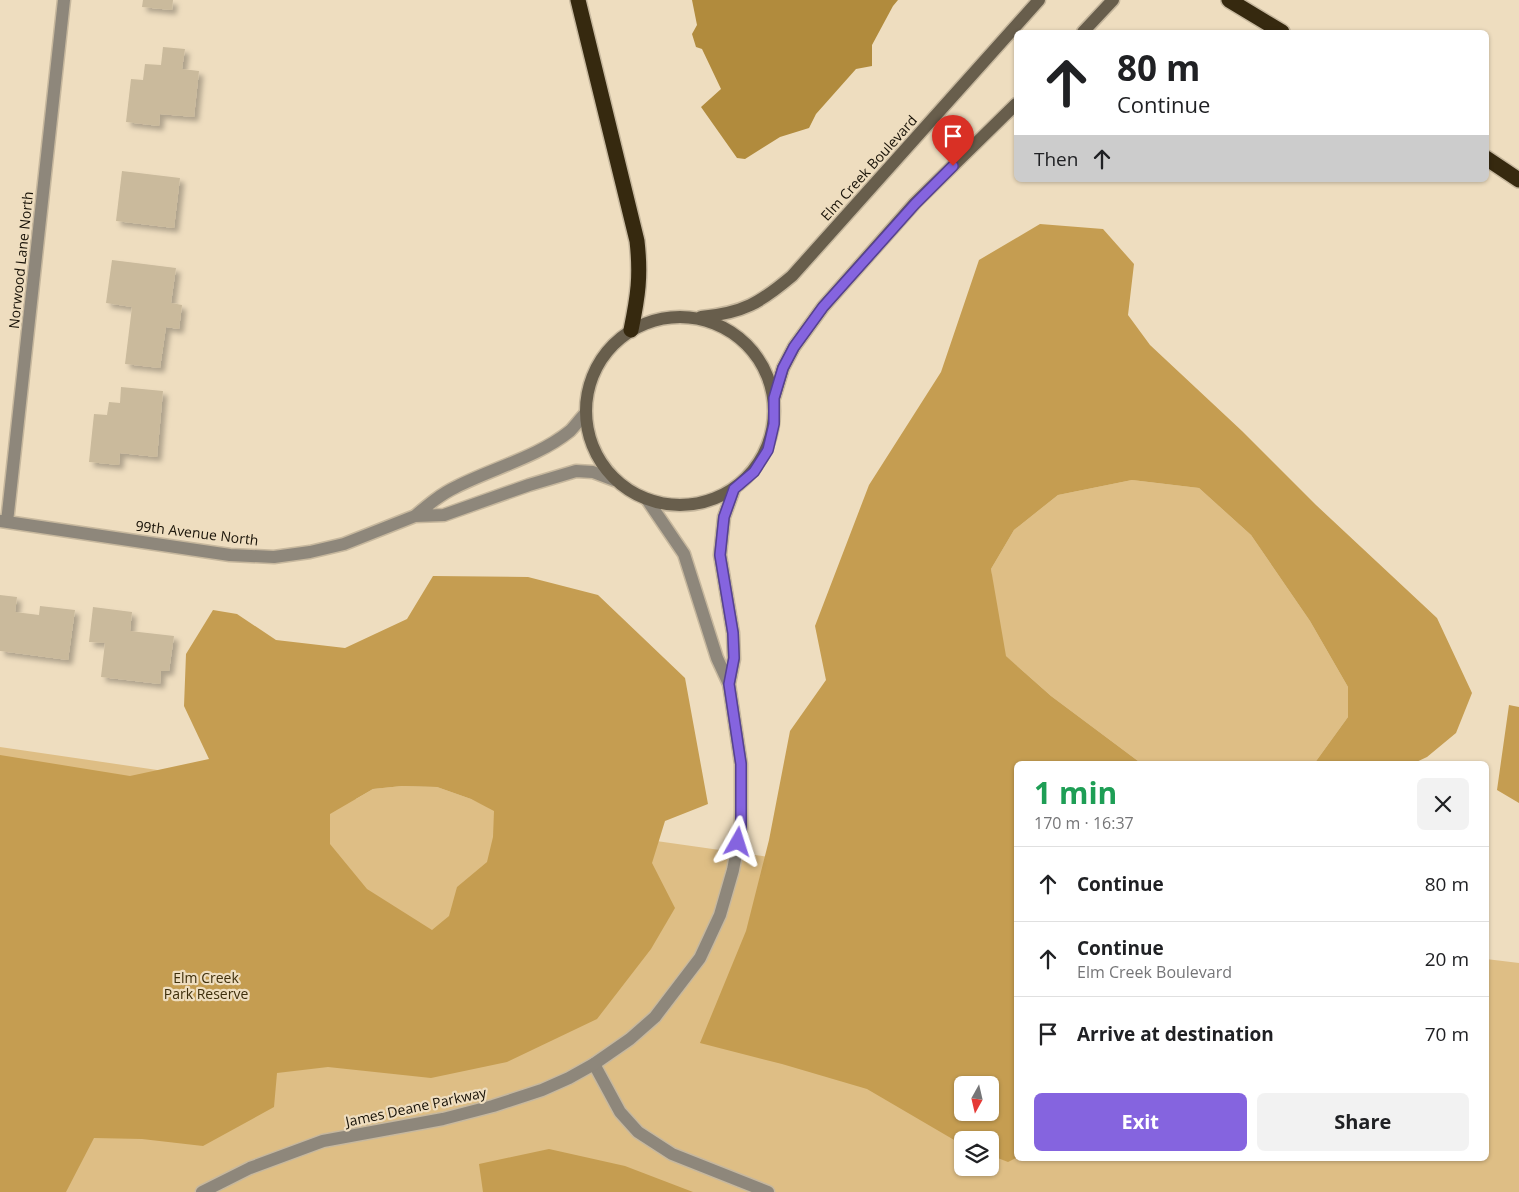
<!DOCTYPE html>
<html lang="en">
<head>
<meta charset="utf-8">
<style>
  body { margin:0; font-family:"Open Sans",sans-serif; background:#f2f2f2; color:#202124; height:100vh; display:flex; flex-direction:column; font-size:19px; white-space:nowrap }
  * { box-sizing:border-box; margin:0 }
  p { font-size:16px; color:#757577 }
  .icon { flex:none; width:28px; height:28px; fill:none; stroke:currentColor; stroke-width:2; stroke-linecap:round; stroke-linejoin:round }
  .map { position:relative; flex:1; overflow:hidden }
  .details { position:absolute; left:1014px; top:761px; width:475px; height:400px; display:flex; flex-direction:column; background:#fff; border-radius:8px; box-shadow:0 1px 4px #0004 }
  .details>* { flex:none }
  .banner { position:absolute; left:1014px; top:30px; width:475px; height:152px; border-radius:8px; box-shadow:0 1px 4px #0004; background:#fff; color:#202124; overflow:hidden }
  .needle { width:32px; rotate:188deg }
  .tools { position:absolute; left:954px; top:1076px; display:grid; gap:10px }
  .tools a { display:grid; place-items:center; width:45px; height:45px; border-radius:8px; background:#fff; box-shadow:0 1px 4px #0004; font-size:25px }
  .pin { position:absolute; display:grid; place-items:center; width:42px; height:42px; color:#fff; margin:-51px -21px; border-radius:50% 50% 50% 0; rotate:-45deg; box-shadow:0 0 5px #0007 }
  .pin .icon { rotate:45deg }
  .me { position:absolute; width:55px; margin:-28px; rotate:6deg; stroke-linejoin:round; filter:drop-shadow(0 0 4px #0008) }
  .turn { display:flex; align-items:center; gap:18px; height:105px; padding:0 20px; font-size:22px }
  .turn .icon { width:65px; height:65px; stroke-width:2.5 }
  .turn b { display:block; font-size:35px; line-height:42px }
  .then { display:flex; align-items:center; height:48px; padding:0 20px; background:#0003; gap:10px; font-size:19px }
  .round { display:grid; place-items:center; flex:none; width:52px; height:52px; border-radius:8px; background:#f2f2f2 }
  .summary { display:flex; align-items:center; justify-content:space-between; height:85px; padding:0 20px }
  h1 { font-size:30px; font-weight:700; line-height:38px; color:#1e9e55 }
  .action { display:flex; gap:10px; margin-top:auto; padding:10px 20px }
  .action a { flex:1; height:58px; border-radius:8px; background:#8564df; color:#fff; font-size:20px; font-weight:700; line-height:58px; text-align:center }
  .action a+a { background:#f2f2f2; color:#202124 }
  ul { padding:0; list-style:none }
  li { display:flex; align-items:center; gap:15px; height:75px; padding:0 20px; border-top:1px solid #e0e0e0 }
  li div { flex:1 }
  li b { display:block; font-size:19px }
  li em { font-style:normal }
  .map>svg:first-child { display:block }
</style>
</head>
<body>
<div class="map">
<svg width="1519" height="1192" viewBox="0 0 1519 1192">
  <defs>
    <filter id="shadow"><feDropShadow dx="4.5" dy="4.5" stdDeviation="2.5" flood-color="#0004"/></filter>
  </defs>
  <rect width="100%" height="100%" fill="#eeddbf"/>
  <path fill="#debe85" fill-rule="evenodd" d="M 1132,480 L 1199,488 L 1251,535 L 1310,621 L 1348,687 L 1348,717 L 1314,764 L 1142,764 L 1051,696 L 1000,651 L 991,569 L 1014,530 L 1058,495 Z
    M 0,747 L 356,799 L 373,789 L 402,786 L 437,787 L 471,799 L 494,810 L 494,818 L 1016,892 L 1016,1159 L 1486,1159 L 1486,959 L 1519,963 L 1519,1192 L 0,1192 ZM 962,1085 L 990,1085 L 990,1112 L 962,1112 ZM 962,1140 L 990,1140 L 990,1168 L 962,1168 Z"/>
  <path fill="#c59d51" fill-rule="evenodd" d="M 1040,224 L 1103,229 L 1134,264 L 1128,315 L 1150,345 L 1242,431 L 1316,505 L 1437,618 L 1472,693 L 1456,733 L 1427,757 L 1412,764 L 1314,764 L 1348,717 L 1348,687 L 1310,621 L 1251,535 L 1199,488 L 1132,480 L 1058,495 L 1014,530 L 991,569 L 1006,656 L 1051,696 L 1142,764 L 1016,764 L 1016,1158 L 1008,1162 L 990,1155 L 990,1140 L 962,1140 L 961,1144 L 867,1089 L 782,1064 L 700,1043 L 746,931 L 769,840 L 790,731 L 826,680 L 815,626 L 869,485 L 941,372 L 979,260 ZM 962,1085 L 990,1085 L 990,1112 L 962,1112 Z
    M 433,576 L 528,577 L 598,595 L 685,678 L 708,804 L 665,821 L 652,863 L 675,908 L 651,949 L 597,1019 L 507,1062 L 431,1078 L 328,1067 L 277,1073 L 274,1107 L 203,1146 L 142,1139 L 94,1138 L 66,1192 L 0,1192 L 0,755 L 130,776 L 209,759 L 184,706 L 186,654 L 213,610 L 237,614 L 276,640 L 345,648 L 407,619 ZM 402,786 L 437,787 L 471,799 L 494,811 L 493,837 L 487,862 L 457,887 L 449,916 L 432,930 L 367,889 L 330,844 L 330,814 L 373,789 Z
    M 1509,705 L 1519,707 L 1519,803 L 1497,790 Z
    M 549,1149 L 625,1166 L 693,1192 L 483,1192 L 479,1164 Z"/>
  <path fill="#b18b3d" d="M 692,0 L 898,0 L 893,6 L 872,45 L 872,66 L 856,69 L 816,114 L 809,128 L 780,137 L 745,159 L 737,158 L 701,107 L 721,89 L 702,49 L 696,47 L 692,34 L 697,25 Z"/>
  <path fill="#caba9c" filter="url(#shadow)" d="M 143,0 L 173,0 L 172,10 L 142,7 Z
    M 163,47 L 185,49 L 182,69 L 199,71 L 194,117 L 160,114 L 159,126 L 126,122 L 131,79 L 143,80 L 145,64 L 161,65 Z
    M 122,171 L 180,178 L 174,228 L 116,221 Z
    M 112,260 L 176,268 L 171,303 L 182,305 L 179,329 L 166,327 L 160,368 L 125,364 L 132,307 L 106,303 Z
    M 121,387 L 163,391 L 157,457 L 120,453 L 119,465 L 89,462 L 94,414 L 107,415 L 109,402 L 120,403 Z
    M 0,595 L 17,597 L 15,612 L 39,615 L 40,606 L 75,610 L 68,660 L 0,651 Z
    M 93,607 L 132,612 L 130,631 L 174,636 L 169,671 L 161,671 L 160,684 L 101,677 L 105,643 L 89,642 Z"/>
  <g fill="none" stroke-linecap="round" stroke-linejoin="round">
    <defs>
      <path id="lane" d="M 594,1064 L 620,1112 L 638,1132 L 672,1154 L 768,1192"/>
      <path id="street" d="M 415,516 C 428,505 441,494 456,487 C 493,468 538,457 570,431 C 575,426 580,419 585,414
        M 0,521 L 230,555 L 274,557 L 310,552 L 344,544 L 415,516 L 444,515 L 529,485 L 576,471 L 593,472 L 614,480
        M 7,522 L 64,0
        M 729,684 L 734,659 L 733,633 L 720,555 L 724,517 L 734,489
        M 202,1192 L 250,1168 L 323,1141 L 443,1119 L 493,1106 L 542,1090 L 569,1078 L 594,1064 L 630,1039 L 655,1017 L 700,958 L 720,915 L 733,870 L 741,828 L 741,764 L 729,684 L 717,658 L 684,554 L 648,501"/>
      <path id="secondary" d="M 1083,32 L 1113,0
        M586 411a94 94 0 1 1 188 0a94 94 0 1 1-188 0Z
        M 701,317 C 743,313 760,303 792,276 L 1039,0
        M 774,398 L 783,368 L 794,347 L 823,307 L 915,203 L 1016,104"/>
      <path id="highway" d="M 578,0 L 637,241 C 641,276 638,296 631,330
        M 1229,0 L 1282,32
        M 1486,158 L 1519,180"/>
    </defs>
    <use href="#lane" stroke="#c7b89e" stroke-width="15"/>
    <use href="#street" stroke="#c7b89e" stroke-width="15"/>
    <use href="#secondary" stroke="#c7b89e" stroke-width="15"/>
    <use href="#highway" stroke="#c7b89e" stroke-width="18"/>
    <use href="#lane" stroke="#8e877b" stroke-width="12"/>
    <use href="#street" stroke="#8e877b" stroke-width="12"/>
    <use href="#secondary" stroke="#685e4c" stroke-width="12"/>
    <use href="#highway" stroke="#36290f" stroke-width="15"/>
  </g>
  <g fill="none" stroke-linecap="round" stroke-linejoin="round">
    <defs>
      <path id="route" d="M 738,842 L 741,828 L 741,764 L 729,684 L 734,658 L 733,633 L 720,555 L 724,517 L 734,489 L 754,472 L 768,450 L 774,424 L 774,398 L 783,368 L 794,347 L 823,307 L 915,204 L 953,166"/>
    </defs>
    <use href="#route" stroke="#564191" stroke-width="12"/>
    <use href="#route" stroke="#8564df" stroke-width="9"/>
  </g>
  <g text-anchor="middle" stroke-width="4.5" stroke-linejoin="round" paint-order="stroke">
    <g font-size="14" fill="#181207" stroke="#eeddbf">
      <text transform="translate(869 168) rotate(-48)" y="5">Elm Creek Boulevard</text>
      <text transform="translate(21 260) rotate(-84)" y="5">Norwood Lane North</text>
      <text transform="translate(197 533) rotate(7)" y="5">99th Avenue North</text>
      <text transform="translate(416 1107) rotate(-12)" y="5">James Deane Parkway</text>
    </g>
    <g font-size="14" fill="#3e2e0b" stroke="#eeddbf">
      <text x="206" y="983">Elm Creek<tspan x="206" dy="16">Park Reserve</tspan></text>
    </g>
  </g>
</svg>
<div class="tools">
<a><svg class="needle" viewBox="-14 -14 28 28"><path d="M0-13l5 13h-10z" fill="#e53935"/><path d="M0 13l5-13h-10z" fill="#757577"/></svg></a>
<a><svg class="icon" aria-label="layers" viewBox="0 0 24 24"><path d="M12 4l9 5-9 5-9-5zM3 14l9 5 9-5"/></svg></a>
</div>
<div class="pin" style="left:953px;top:166px;background:#d93025"><svg class="icon" aria-label="arrive" viewBox="0 0 24 24"><path d="M6 21V4h12l-3 4 3 4H6"/></svg></div>
<svg class="me" style="left:738px;top:842px" viewBox="-20 -20 40 40"><path d="M0-17L14 15 0 8-14 15z" fill="#8564df" stroke="#fff" stroke-width="4"/></svg>
<div class="banner">
<div class="turn"><svg class="icon" aria-label="ahead" viewBox="0 0 24 24"><path d="M12 20V5M6 11l6-6 6 6"/></svg><div><b>80 m</b>Continue</div></div>
<div class="then">Then<svg class="icon" aria-label="ahead" viewBox="0 0 24 24"><path d="M12 20V5M6 11l6-6 6 6"/></svg></div>
</div>
<section class="details">
<div class="summary"><div><h1>1 min</h1><p>170 m · 16:37</p></div><a class="round"><svg class="icon" aria-label="close" viewBox="0 0 24 24"><path d="M6 6l12 12M18 6L6 18"/></svg></a></div>
<ul>
<li><svg class="icon" aria-label="ahead" viewBox="0 0 24 24"><path d="M12 20V5M6 11l6-6 6 6"/></svg><div><b>Continue</b></div><em>80 m</em></li>
<li><svg class="icon" aria-label="ahead" viewBox="0 0 24 24"><path d="M12 20V5M6 11l6-6 6 6"/></svg><div><b>Continue</b><p>Elm Creek Boulevard</p></div><em>20 m</em></li>
<li><svg class="icon" aria-label="arrive" viewBox="0 0 24 24"><path d="M6 21V4h12l-3 4 3 4H6"/></svg><div><b>Arrive at destination</b></div><em>70 m</em></li>
</ul>
<div class="action"><a>Exit</a><a>Share</a></div>
</section>
</div>
</body>
</html>
